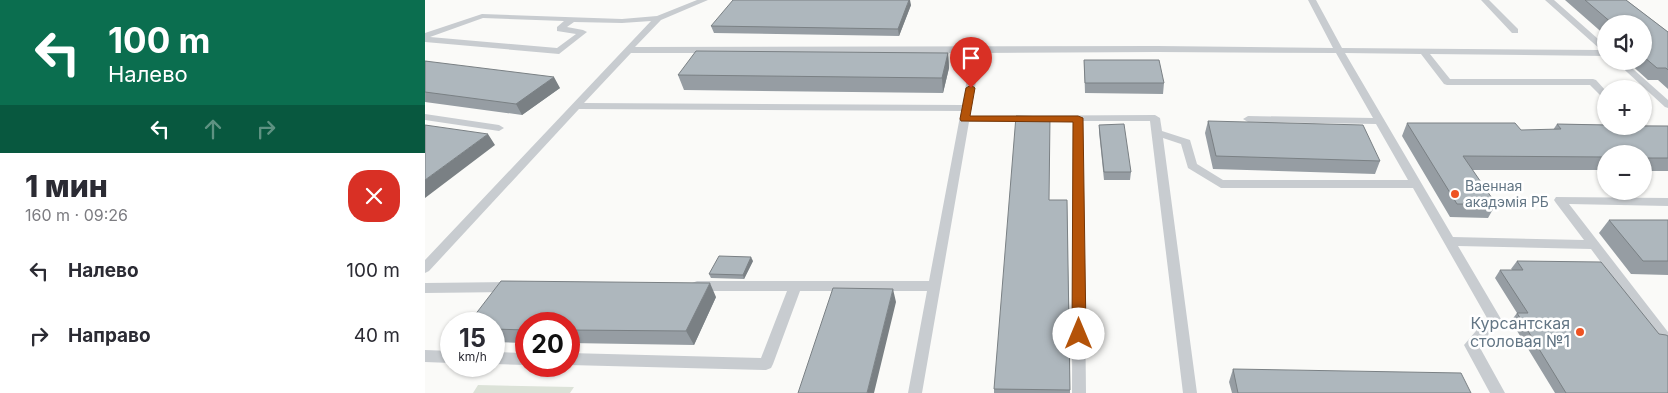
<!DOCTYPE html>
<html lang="ru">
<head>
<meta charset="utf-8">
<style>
  body { margin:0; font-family:Inter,sans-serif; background:#f7f7f7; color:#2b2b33; height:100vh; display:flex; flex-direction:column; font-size:19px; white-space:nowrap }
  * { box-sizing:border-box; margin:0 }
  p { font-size:16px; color:#7c7c81 }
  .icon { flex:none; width:28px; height:28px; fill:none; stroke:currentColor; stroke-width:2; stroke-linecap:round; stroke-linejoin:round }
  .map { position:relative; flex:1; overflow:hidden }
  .panel { display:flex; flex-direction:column; background:#fff; width:425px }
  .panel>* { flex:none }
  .hud { background:#0b6e4f; color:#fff; overflow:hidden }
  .buttons { position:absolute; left:1172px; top:15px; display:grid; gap:10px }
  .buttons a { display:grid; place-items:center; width:55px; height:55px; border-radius:50%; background:#fff; box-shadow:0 1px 4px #0004; font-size:25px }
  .speed { position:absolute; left:15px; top:312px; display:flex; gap:10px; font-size:25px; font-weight:700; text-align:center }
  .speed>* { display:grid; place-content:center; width:65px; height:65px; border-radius:50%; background:#fff; box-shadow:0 1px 4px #0004; line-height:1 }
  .speed small { font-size:12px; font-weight:400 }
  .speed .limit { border:8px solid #d22; background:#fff; color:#111 }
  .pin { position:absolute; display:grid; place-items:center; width:42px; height:42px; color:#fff; margin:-51px -21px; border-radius:50% 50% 50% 0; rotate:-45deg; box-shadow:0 0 5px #0007 }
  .pin .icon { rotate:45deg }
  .me { position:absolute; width:55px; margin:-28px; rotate:0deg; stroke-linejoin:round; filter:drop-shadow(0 0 4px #0008) }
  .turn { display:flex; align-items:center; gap:18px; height:105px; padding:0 25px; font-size:22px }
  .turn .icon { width:65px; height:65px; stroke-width:2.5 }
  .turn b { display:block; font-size:35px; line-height:42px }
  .lanes { display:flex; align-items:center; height:48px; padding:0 25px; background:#0003; justify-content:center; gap:25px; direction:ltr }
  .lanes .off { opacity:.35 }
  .round { display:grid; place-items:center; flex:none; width:52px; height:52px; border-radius:20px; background:#f7f7f7 }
  .headline { display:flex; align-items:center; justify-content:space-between; height:85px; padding:0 25px }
  h1 { font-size:30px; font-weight:800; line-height:38px }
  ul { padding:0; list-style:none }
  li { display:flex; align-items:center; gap:15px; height:65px; padding:0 25px }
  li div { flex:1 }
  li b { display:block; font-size:19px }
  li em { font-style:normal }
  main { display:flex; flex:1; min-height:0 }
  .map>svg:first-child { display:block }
</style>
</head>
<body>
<main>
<section class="panel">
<div class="hud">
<div class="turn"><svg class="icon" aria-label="left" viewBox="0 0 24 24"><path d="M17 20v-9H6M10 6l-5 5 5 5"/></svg><div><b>100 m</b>Налево</div></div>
<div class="lanes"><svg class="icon" aria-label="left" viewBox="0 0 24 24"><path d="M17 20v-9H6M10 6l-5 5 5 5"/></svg><svg class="icon off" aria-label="ahead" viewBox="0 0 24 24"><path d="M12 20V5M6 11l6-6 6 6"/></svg><svg class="icon off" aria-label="right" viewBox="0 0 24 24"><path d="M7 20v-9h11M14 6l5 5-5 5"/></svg></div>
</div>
<div class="headline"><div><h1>1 мин</h1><p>160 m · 09:26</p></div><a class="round" style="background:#d93025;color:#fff"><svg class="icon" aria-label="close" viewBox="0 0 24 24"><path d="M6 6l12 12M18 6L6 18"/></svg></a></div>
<ul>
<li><svg class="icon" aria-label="left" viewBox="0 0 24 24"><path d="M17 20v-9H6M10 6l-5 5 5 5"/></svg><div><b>Налево</b></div><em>100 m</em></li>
<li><svg class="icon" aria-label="right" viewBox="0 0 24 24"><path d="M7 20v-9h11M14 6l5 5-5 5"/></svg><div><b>Направо</b></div><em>40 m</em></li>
</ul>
</section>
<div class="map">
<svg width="1243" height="393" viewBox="0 0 1243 393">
  <rect width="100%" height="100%" fill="#fafaf8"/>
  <path fill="#dce2d8" d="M 53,385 L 149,387 L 145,393 L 48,393 Z"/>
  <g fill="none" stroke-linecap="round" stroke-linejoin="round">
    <path fill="#c8ccd0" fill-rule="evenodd" d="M 272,0 L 283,0 L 236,20 L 210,47 L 732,46 L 908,48 L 883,0 L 891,0 L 917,48 L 1176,50 L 1120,0 L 1129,0 L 1181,46 L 1181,56 L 1005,54 L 1025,79 L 1168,79 L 1171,80 L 1181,91 L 1181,99 L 1178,98 L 1165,85 L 1022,85 L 1019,84 L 996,54 L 920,53 L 1028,237 L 1159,240 L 1131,203 L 1129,200 L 1131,197 L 1243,198 L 1243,206 L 1144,204 L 1243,332 L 1243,348 L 1238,346 L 1166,249 L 1033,246 L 1076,319 L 1054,346 L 1080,393 L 1065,393 L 1039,345 L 1062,318 L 988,188 L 796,188 L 763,168 L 756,144 L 738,138 L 772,393 L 758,393 L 725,121 L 658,121 L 661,393 L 647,393 L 648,121 L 544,122 L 497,393 L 483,393 L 502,291 L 375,291 L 348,364 L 346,368 L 341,370 L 144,365 L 144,353 L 336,358 L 362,291 L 272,291 L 267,289 L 266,286 L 267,283 L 272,281 L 504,281 L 536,111 L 154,109 L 4,271 L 0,273 L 0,260 L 226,21 L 197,23 L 149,22 L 142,27 L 158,30 L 162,32 L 134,54 L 0,42 L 0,33 L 57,14 L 197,19 L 232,16 ZM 58,18 L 139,21 L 132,27 L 132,31 L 151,34 L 132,48 L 5,37 ZM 732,52 L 911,53 L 948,118 L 823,116 L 818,119 L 823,122 L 951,124 L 983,180 L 798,180 L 772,164 L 765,140 L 737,131 L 735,118 L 730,115 L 545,116 L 556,53 ZM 206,53 L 547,53 L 537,105 L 159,103 Z
      M 1056,0 L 1064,0 L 1093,29 L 1093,33 L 1087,33 Z
      M 1190,61 L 1199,61 L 1243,100 L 1243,108 L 1240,107 Z
      M 0,114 L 74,125 L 79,128 L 74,131 L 0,120 Z
      M 86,282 L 91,284 L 92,287 L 91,290 L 86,292 L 0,293 L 0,283 Z
      M 0,350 L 26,351 L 26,363 L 0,362 Z
      M 69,352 L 101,353 L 101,365 L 69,364 Z"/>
  </g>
  <path fill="#969da3" d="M 1140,0 L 1201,0 L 1243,32 L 1243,89 L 1233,80 L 1223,80 L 1203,62 L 1204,61 L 1219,61 L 1219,24 L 1181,24 L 1181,36 Z
    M 486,5 L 474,36 L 289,33 L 286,26 Z
    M 523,53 L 524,68 L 518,93 L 259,90 L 253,75 Z
    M 659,60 L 739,83 L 738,94 L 660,93 Z
    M 0,61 L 135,88 L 97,115 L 0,102 Z
    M 783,121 L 955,161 L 950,174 L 788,169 L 780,133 Z
    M 982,123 L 1096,130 L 1128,130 L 1132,124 L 1243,126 L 1243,171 L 1219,171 L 1219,154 L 1181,154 L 1181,170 L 1047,170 L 1071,204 L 1063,218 L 1025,217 L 977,136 Z
    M 674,125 L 706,172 L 705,180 L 679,180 L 674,132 Z
    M 642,200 L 645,393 L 569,393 L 569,389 Z
    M 1184,220 L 1243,220 L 1243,275 L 1206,274 L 1174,233 Z
    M 328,261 L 319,279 L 286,278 L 284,274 Z
    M 1092,261 L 1243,393 L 1130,393 L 1086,321 L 1092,313 L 1070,278 L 1075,270 L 1087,270 L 1086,269 Z
    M 291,297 L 269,345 L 144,343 L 144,324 L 101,324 L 101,343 L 69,342 L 69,324 Z
    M 808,369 L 1046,393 L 807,393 L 804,382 Z"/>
  <path fill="#7a8084" d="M 484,0 L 485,0 L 486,5 L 474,36 L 473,29 Z
    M 523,53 L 524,68 L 518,93 L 517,78 Z
    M 129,77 L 135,88 L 97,115 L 91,104 Z
    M 63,134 L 70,145 L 0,198 L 0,180 Z
    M 326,257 L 328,261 L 319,279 L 318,275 Z
    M 285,283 L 291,297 L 269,345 L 261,331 Z
    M 468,289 L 471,302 L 449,393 L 442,393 Z"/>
  <path fill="#aeb7bd" stroke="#7a8084" d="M 308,0 L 484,0 L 473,29 L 286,26 Z
    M 1160,0 L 1201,0 L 1243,32 L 1243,70 L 1241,68 L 1232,68 L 1219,57 L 1219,51 L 1221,51 L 1219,49 L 1219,24 L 1188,24 Z
    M 271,51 L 523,53 L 517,78 L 253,75 Z
    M 659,60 L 734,60 L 739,83 L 660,83 Z
    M 0,61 L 129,77 L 91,104 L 0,92 Z
    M 591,116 L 625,117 L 624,200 L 642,200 L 645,390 L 569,389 Z
    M 783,121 L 938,125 L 955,161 L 791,156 Z
    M 982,123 L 1090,123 L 1096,130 L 1136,129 L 1132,124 L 1181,125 L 1181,126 L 1243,126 L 1243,158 L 1219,158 L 1219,154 L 1181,154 L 1181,157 L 1038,156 L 1071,204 L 1032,204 Z
    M 699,124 L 706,172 L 679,172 L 674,125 Z
    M 0,125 L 63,134 L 0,180 Z
    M 1184,220 L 1243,220 L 1243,261 L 1218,261 Z
    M 294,256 L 326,257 L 318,275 L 284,274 Z
    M 1092,261 L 1176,262 L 1234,334 L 1241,335 L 1243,336 L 1243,393 L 1141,393 L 1092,313 L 1103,313 L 1075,270 L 1098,270 Z
    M 76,281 L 285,283 L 261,331 L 144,330 L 144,324 L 101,324 L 101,330 L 69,329 L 69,324 L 43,324 Z
    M 408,288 L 468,289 L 442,393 L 373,393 Z
    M 808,369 L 1036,373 L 1046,393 L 813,393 Z"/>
  <path fill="#b45309" stroke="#753606" d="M 546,85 L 550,88 L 545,116 L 653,116 L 658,118 L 661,334 L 659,338 L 654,340 L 649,338 L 647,334 L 648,122 L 536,121 L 535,119 L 541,88 Z"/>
  <g fill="#ee5323" stroke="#fff" stroke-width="2">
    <circle cx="1030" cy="194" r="5"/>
    <circle cx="1155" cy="332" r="5"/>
  </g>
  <g text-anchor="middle" stroke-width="5" stroke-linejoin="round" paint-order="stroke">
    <g font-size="14" fill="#637685" stroke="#fff" text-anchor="start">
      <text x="1040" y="191">Ваенная<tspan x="1040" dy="16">акадэмія РБ</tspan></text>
    </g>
    <g font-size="16" fill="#637685" stroke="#fff" text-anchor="end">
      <text x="1145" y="329">Курсантская<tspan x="1145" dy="18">столовая №1</tspan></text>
    </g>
  </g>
</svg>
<div class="buttons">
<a><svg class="icon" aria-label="sound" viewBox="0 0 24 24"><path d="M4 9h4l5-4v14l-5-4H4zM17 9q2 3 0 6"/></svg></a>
<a>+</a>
<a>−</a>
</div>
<div class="speed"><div>15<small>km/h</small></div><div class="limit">20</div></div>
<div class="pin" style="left:546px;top:88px;background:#d93025"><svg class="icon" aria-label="arrive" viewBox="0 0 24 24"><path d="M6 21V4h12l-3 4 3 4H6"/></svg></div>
<svg class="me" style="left:654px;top:334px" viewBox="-20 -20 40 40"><circle r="19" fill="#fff"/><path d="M0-13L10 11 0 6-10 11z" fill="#b45309"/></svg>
</div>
</main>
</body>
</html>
